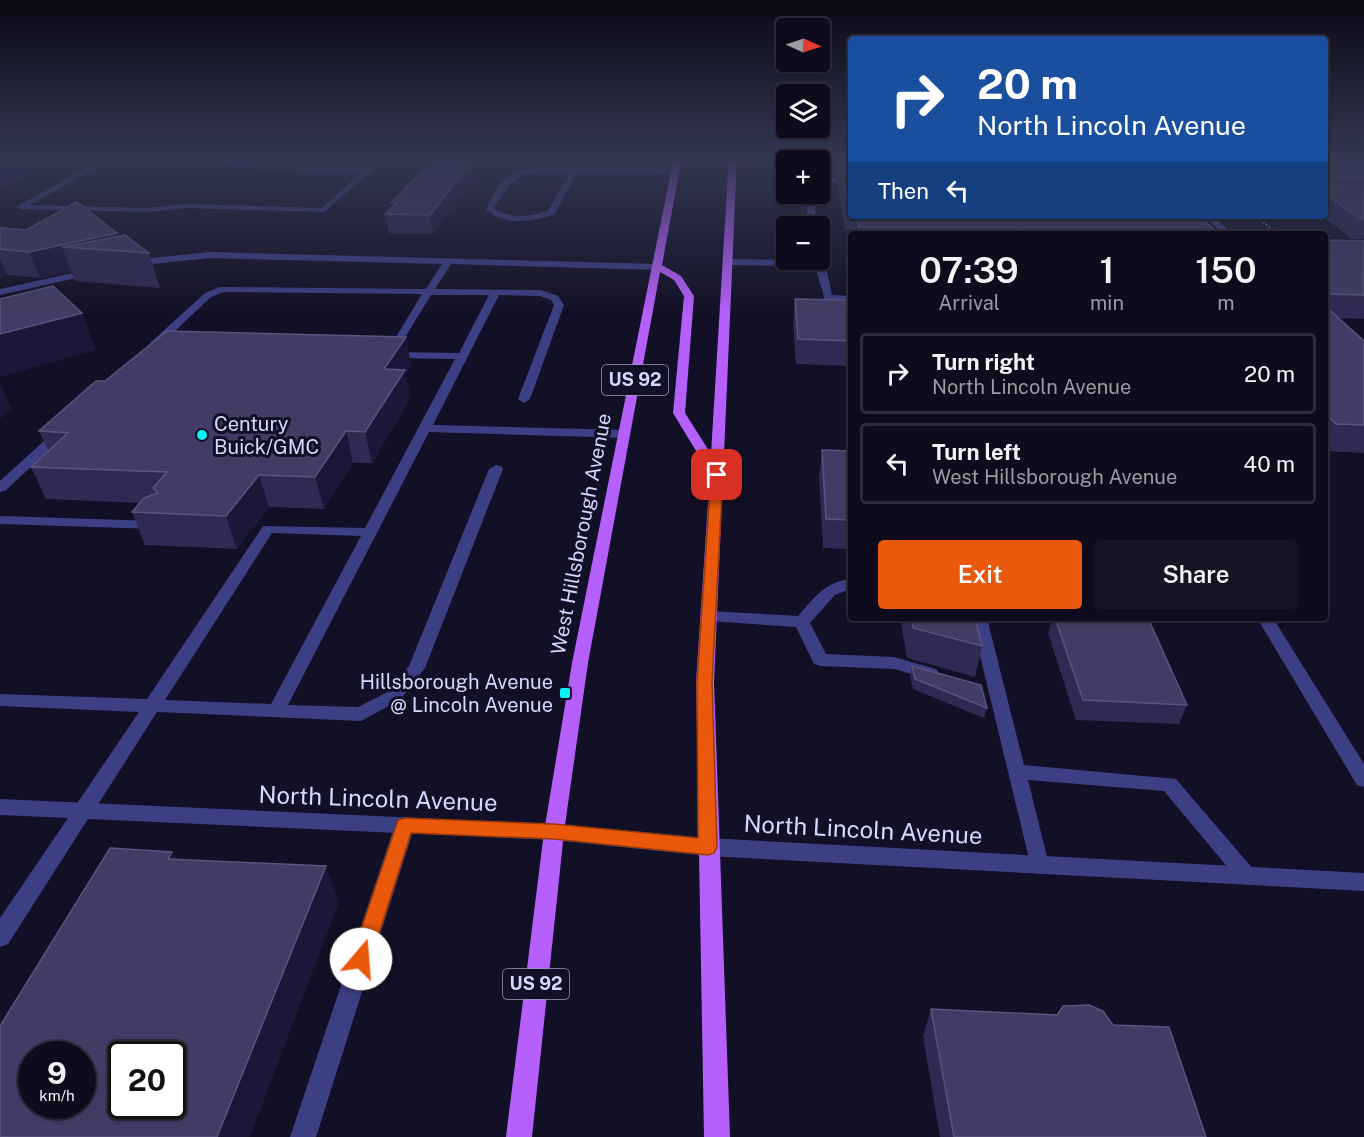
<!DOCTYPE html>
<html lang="en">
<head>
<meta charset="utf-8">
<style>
  body { margin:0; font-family:"Public Sans",sans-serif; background:#171525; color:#f1f3f6; height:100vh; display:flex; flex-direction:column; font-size:22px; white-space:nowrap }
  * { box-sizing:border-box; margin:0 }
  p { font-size:20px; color:#9b9ba3 }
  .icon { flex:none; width:33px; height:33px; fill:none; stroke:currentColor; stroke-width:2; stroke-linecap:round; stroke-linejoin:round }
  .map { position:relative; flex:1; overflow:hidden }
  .sheet { position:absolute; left:848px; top:231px; width:480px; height:390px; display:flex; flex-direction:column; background:#0e0c1c; border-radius:6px; box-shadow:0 2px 4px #0004,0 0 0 2px #2e2c3b }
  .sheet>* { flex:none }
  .guide { position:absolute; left:848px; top:36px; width:480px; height:183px; border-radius:6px; box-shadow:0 2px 4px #0004,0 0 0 2px #2e2c3b; background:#1a4fa0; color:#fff; overflow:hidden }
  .needle { width:39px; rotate:93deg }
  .buttons { position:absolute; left:776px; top:18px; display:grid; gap:12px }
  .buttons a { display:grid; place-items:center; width:54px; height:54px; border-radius:6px; background:#0e0c1c; box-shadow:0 2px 4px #0004,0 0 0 2px #2e2c3b; font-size:30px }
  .speed { position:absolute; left:18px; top:1041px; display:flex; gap:12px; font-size:30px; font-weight:700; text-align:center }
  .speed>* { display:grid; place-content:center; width:78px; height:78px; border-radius:50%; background:#0e0c1c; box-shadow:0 2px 4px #0004,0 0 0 2px #2e2c3b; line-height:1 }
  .speed small { font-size:15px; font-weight:400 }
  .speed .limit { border:3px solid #111; border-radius:9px; background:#fff; color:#111 }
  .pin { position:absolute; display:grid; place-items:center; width:51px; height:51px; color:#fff; margin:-26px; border-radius:12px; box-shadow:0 3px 9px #0006 }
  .me { position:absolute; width:66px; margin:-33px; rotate:18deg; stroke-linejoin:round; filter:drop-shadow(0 0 4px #0008) }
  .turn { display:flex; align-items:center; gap:21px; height:126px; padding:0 30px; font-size:27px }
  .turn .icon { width:78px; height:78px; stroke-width:2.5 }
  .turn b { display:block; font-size:42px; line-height:51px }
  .then { display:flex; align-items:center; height:57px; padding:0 30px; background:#0003; gap:12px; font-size:22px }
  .eta { display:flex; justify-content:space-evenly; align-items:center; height:102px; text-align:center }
  .eta b { font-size:36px; font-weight:600; line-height:42px }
  .action { display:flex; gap:12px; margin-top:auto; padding:12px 30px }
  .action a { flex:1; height:69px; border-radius:6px; background:#ea580c; color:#fff; font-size:24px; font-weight:600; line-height:69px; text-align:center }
  .action a+a { background:#171525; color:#f1f3f6 }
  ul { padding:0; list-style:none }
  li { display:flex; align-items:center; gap:18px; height:81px; margin:0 12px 9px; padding:0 18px; border:3px solid #2e2c3b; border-radius:6px }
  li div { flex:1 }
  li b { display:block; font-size:22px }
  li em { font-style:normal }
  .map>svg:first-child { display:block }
</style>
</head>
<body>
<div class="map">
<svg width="1364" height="1137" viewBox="0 0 1364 1137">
  <rect width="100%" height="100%" fill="#121026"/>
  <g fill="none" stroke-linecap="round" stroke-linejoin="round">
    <path stroke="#33b4a2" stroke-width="2" stroke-dasharray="1.5 2" stroke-linecap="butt" d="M 1255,216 L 1278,234"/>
    <path fill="#3c3f83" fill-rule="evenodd" d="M 55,157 L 75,157 L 17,166 L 0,166 L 0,162 Z
      M 99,157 L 216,158 L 260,165 L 370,167 L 374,169 L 324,212 L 187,208 L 147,212 L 20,209 L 16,207 L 102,159 ZM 112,159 L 216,162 L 260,169 L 363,171 L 322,208 L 187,204 L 147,208 L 30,205 Z
      M 730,157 L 850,157 L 850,161 L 733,160 Z
      M 592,168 L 676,169 L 680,171 L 676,173 L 577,172 L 554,215 C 532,221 504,227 486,209 C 492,198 498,185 507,177 C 523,164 571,168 592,168 ZM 570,172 L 548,211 C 530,216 510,220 494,208 C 517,168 526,173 570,172 Z
      M 819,178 L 850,178 L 850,182 L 819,182 Z
      M 806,194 L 814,194 L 816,222 L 809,226 L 799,226 L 808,221 Z
      M 1205,216 L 1214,216 L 1232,234 L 1223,234 Z
      M 210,252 L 658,264 L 663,267 L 658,270 L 451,264 L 435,289 L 541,290 L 558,296 L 564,305 L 530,399 L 524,403 L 518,399 L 554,305 L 551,300 L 540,296 L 499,295 L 433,425 L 625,430 L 631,434 L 625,438 L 429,432 L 288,705 L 358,707 L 388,692 L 409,666 L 489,469 L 496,465 L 501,466 L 503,469 L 425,668 L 400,700 L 361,721 L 157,712 L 90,817 L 83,819 L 76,817 L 73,811 L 76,805 L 139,712 L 0,706 L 0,694 L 147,699 L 263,526 L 365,528 L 455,359 L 390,358 L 385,355 L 422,294 L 224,292 L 211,297 L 158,347 L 150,347 L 150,343 L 205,293 L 220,287 L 426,289 L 442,264 L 210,258 L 132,266 L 127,263 L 132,260 ZM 431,295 L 489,295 L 459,353 L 396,352 ZM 272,533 L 361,536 L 271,704 L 165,700 Z
      M 819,258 L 825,263 L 832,295 L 850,296 L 850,302 L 825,300 L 815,266 L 727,265 L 722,262 L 727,259 L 814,260 Z
      M 91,269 L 94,270 L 94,274 L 0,295 L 0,289 Z
      M 60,429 L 64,430 L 64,436 L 5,491 L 0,492 L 0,481 L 56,430 Z
      M 0,516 L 156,521 L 163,525 L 156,529 L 0,524 Z
      M 850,579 L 850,589 L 835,595 L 810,623 L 826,654 L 894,657 L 936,669 L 939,673 L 936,677 L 930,679 L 894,669 L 820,666 L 814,664 L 796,627 L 709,621 L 701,616 L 709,611 L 798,616 C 813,599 825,582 850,579 Z
      M 971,618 L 987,618 L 1024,765 L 1176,779 L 1254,870 L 1257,876 L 1254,882 L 1247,885 L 1240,882 L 1164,791 L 1028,780 L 1049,865 L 1046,871 L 1039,874 L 1032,871 Z
      M 1257,618 L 1273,618 L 1364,764 L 1364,787 L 1357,785 Z
      M 405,817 L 412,819 L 415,825 L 316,1137 L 290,1137 L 395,825 L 398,819 Z"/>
    <path fill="#3c3f83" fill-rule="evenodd" d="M 0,799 L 554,824 L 708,838 L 1364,873 L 1364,891 L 708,856 L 554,840 L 88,819 L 8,944 L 0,947 L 0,918 L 68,818 L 0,815 Z"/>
    <path fill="#b560fa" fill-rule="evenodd" d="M 674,157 L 682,157 L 662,265 L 681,276 L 694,296 L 685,413 L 711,454 L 729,157 L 737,157 L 714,682 L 730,1137 L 704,1137 L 696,682 L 710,474 L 673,413 L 684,296 L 674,280 L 660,272 L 588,663 L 564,832 L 532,1137 L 506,1137 L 544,832 L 572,663 Z"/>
  </g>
  <path fill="#2f2953" d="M 834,157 L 850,157 L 850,216 L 1199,216 L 1219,234 L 853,234 L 852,230 L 845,230 L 837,184 L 838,176 L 836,176 L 833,163 Z
    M 1324,157 L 1364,157 L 1364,239 L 1352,239 L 1322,216 L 1324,216 Z
    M 473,161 L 475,178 L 433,234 L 389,233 L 385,214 L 393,206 L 392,202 Z
    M 0,228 L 26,230 L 117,233 L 118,236 L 149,253 L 160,288 L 75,281 L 71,271 L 40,278 L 7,275 L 0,279 Z
    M 1324,240 L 1364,241 L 1364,319 L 1339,318 L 1364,341 L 1364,453 L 1324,451 Z
    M 795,299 L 850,300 L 850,366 L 796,364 L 793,323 Z
    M 411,365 L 406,374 L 410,399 L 372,463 L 353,463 L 324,509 L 269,507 L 237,549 L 145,545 L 132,512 L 140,503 L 46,499 L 31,467 L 49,451 L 39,431 L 105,381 Z
    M 822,450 L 850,451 L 850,549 L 823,548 L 819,477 Z
    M 900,618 L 975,618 L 982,646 L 975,677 L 907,658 Z
    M 1053,618 L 1148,618 L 1187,705 L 1179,724 L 1076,720 L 1048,633 Z
    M 912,666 L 987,708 L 984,718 L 913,689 L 910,676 Z
    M 931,1009 L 1113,1025 L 1206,1137 L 940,1137 L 923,1036 Z"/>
  <path fill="#1c1739" d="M 0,157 L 55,157 L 57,162 L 0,190 Z
    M 473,161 L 475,178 L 433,234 L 430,215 Z
    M 117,233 L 123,251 L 62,247 L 71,271 L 40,278 L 29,252 Z
    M 0,258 L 7,275 L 0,279 Z
    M 82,313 L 96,350 L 0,377 L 0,334 Z
    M 406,337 L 411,365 L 406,374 L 410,399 L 372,463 L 365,432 L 384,369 Z
    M 0,383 L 12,409 L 0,419 Z
    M 346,431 L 353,463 L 324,509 L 315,477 Z
    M 259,475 L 269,507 L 237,549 L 226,516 Z
    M 172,852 L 191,887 L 168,859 Z
    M 326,866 L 339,902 L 250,1137 L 217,1137 Z"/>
  <path fill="#413c65" stroke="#58547d" stroke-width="1.5" fill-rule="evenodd" d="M 0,157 L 14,157 L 0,163 Z
    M 837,157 L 850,157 L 850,159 Z
    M 1324,157 L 1364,157 L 1364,179 L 1331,178 L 1329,184 L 1364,186 L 1364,219 L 1361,219 L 1324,193 Z
    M 433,160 L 473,161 L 430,215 L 385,214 L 397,202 L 392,202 Z
    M 839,165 L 850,165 L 850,209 L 848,209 Z
    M 77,202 L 117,233 L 29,252 L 0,249 L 0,228 L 26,230 Z
    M 856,216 L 1199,216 L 1219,234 L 861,234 Z
    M 125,235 L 149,253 L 62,247 Z
    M 1324,240 L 1364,241 L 1364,295 L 1324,294 Z
    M 53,286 L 82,313 L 0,334 L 0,299 Z
    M 795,299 L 850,300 L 850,341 L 798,339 Z
    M 1324,305 L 1364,341 L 1364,425 L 1336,424 L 1324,412 Z
    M 167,331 L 406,337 L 384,369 L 405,370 L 365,432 L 346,431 L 315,477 L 259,475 L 226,516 L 132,512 L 144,498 L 158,493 L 153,488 L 167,472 L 31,467 L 68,433 L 39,431 L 96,381 L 105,381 Z
    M 822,450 L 850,451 L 850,520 L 826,519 Z
    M 911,618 L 975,618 L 982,646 L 913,628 Z
    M 1055,618 L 1148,618 L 1187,705 L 1083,700 Z
    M 912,666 L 981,685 L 987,708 L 915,679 Z
    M 110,848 L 172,852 L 168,859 L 326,866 L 217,1137 L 0,1137 L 0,1026 ZM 32,1054 L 82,1054 L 82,1106 L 32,1106 ZM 122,1054 L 172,1054 L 172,1106 L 122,1106 Z
    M 1089,1005 L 1103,1011 L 1113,1025 L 1169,1027 L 1206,1137 L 954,1137 L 931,1009 L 1057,1015 L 1063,1006 Z"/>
  <linearGradient id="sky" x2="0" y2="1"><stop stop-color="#0a0915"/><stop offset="0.5" stop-color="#333752"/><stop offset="1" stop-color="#333752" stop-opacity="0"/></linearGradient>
  <rect width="1364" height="316" fill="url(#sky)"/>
  <path fill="#ea580c" stroke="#983908" stroke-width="1.5" d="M 717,472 L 723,475 L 712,682 L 717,847 L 714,853 L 708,855 L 554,839 L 411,833 L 371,959 L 368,966 L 361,968 L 354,966 L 351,959 L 398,820 L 405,818 L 554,824 L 698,838 L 697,682 L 711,475 Z"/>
  <g fill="#08f2f7" stroke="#121026" stroke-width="2">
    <circle cx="202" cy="435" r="6"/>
    <rect x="559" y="687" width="12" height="12" rx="3"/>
  </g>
  <g text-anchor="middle" stroke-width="6" stroke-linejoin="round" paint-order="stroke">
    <g fill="#121026" stroke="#9c9bbd" stroke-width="1.5">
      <rect x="602" y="365" width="66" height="30" rx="4.5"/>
      <rect x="503" y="969" width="66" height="30" rx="4.5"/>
    </g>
    <g font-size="18" font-weight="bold" fill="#d7d6fe">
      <text x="635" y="386">US 92</text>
      <text x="536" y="990">US 92</text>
    </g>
    <g font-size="20" fill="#d7d6fe" stroke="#121026" text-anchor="start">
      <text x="214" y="431">Century<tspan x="214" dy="23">Buick/GMC</tspan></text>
      <text x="553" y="689" text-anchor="end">Hillsborough Avenue<tspan x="553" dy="23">@ Lincoln Avenue</tspan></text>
    </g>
    <g font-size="20" fill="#d7d6fe" stroke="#121026">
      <text transform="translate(581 534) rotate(-79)" y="7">West Hillsborough Avenue</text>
    </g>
    <g font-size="24" fill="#d7d6fe" stroke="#121026">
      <text transform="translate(378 799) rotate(2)" y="8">North Lincoln Avenue</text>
      <text transform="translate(863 830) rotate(3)" y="8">North Lincoln Avenue</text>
    </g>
  </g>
</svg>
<div class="buttons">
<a><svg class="needle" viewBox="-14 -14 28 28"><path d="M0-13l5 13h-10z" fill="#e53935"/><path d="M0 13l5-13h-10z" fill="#9b9ba3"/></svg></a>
<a><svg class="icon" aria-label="layers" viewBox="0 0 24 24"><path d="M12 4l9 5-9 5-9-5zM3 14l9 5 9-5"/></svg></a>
<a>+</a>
<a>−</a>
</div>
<div class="speed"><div>9<small>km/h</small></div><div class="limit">20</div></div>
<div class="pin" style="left:717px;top:475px;background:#d93025"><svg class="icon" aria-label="arrive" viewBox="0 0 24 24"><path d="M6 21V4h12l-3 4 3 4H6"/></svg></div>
<svg class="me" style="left:361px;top:959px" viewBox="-20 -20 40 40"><circle r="19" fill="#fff"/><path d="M0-13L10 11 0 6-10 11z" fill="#ea580c"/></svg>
<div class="guide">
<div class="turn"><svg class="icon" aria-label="right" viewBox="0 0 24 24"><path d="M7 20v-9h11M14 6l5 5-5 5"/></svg><div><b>20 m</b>North Lincoln Avenue</div></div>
<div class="then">Then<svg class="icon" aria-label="left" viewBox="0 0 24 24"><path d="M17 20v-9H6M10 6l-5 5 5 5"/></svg></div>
</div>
<section class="sheet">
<div class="eta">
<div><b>07:39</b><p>Arrival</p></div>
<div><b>1</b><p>min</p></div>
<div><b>150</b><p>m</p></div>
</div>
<ul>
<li><svg class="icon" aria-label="right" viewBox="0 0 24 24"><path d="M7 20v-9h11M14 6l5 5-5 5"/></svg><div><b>Turn right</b><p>North Lincoln Avenue</p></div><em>20 m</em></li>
<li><svg class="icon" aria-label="left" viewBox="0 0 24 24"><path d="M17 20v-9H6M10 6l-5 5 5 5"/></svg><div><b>Turn left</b><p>West Hillsborough Avenue</p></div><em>40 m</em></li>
</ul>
<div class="action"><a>Exit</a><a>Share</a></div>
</section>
</div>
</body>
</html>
